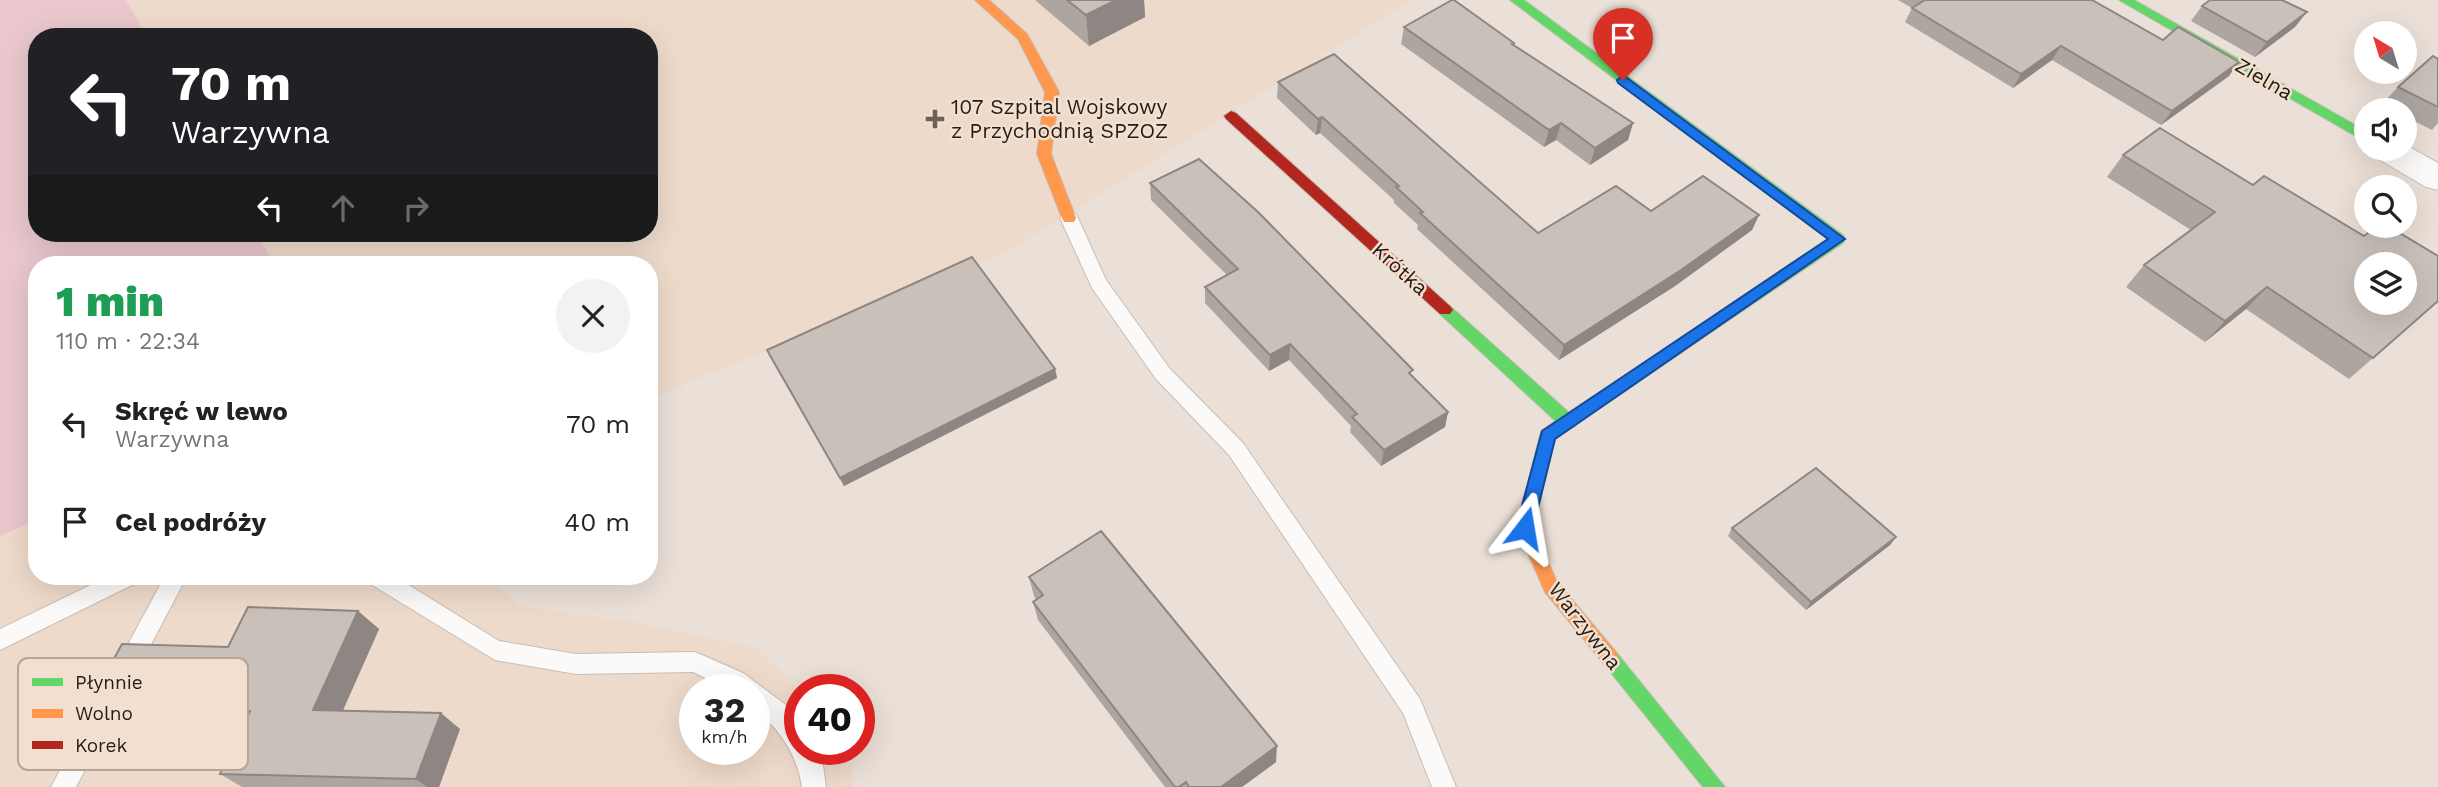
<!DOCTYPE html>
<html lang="pl">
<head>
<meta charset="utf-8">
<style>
  body { margin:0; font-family:"Work Sans",sans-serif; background:#f2f2f2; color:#222; height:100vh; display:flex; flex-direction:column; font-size:26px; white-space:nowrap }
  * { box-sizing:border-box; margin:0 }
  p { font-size:23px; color:#767676 }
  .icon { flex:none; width:38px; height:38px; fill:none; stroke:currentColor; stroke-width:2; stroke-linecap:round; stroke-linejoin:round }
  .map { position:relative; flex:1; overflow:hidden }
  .panel { position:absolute; left:28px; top:256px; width:630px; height:329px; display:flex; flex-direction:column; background:#fff; border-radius:28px; box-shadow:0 7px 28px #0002 }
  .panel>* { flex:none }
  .hud { position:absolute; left:28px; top:28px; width:630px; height:214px; border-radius:28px; box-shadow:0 7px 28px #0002; background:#202124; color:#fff; overflow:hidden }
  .needle { width:46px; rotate:322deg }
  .buttons { position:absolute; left:2354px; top:21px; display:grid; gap:14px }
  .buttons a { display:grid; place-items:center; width:63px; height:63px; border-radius:50%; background:#fff; box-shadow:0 7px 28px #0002; font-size:35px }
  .speed { position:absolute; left:679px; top:674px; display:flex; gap:14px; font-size:35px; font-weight:700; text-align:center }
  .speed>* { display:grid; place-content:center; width:91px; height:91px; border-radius:50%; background:#fff; box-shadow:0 7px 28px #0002; line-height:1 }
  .speed small { font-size:18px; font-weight:400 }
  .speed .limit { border:10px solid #d22; background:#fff; color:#111 }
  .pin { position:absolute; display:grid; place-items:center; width:60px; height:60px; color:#fff; margin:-72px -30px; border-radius:50% 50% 50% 0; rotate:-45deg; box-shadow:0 0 7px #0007 }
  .pin .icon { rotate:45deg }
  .me { position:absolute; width:77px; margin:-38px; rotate:14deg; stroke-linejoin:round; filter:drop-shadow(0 0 5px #0008) }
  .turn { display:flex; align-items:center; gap:24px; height:147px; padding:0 28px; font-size:32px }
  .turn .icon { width:91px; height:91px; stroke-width:2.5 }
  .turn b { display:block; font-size:49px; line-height:60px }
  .lanes { display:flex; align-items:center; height:66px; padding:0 28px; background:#0003; justify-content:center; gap:35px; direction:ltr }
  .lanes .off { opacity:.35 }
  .round { display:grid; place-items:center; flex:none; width:74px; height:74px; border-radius:37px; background:#f2f2f2 }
  .overview { display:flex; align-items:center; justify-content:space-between; height:119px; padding:0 28px }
  h1 { font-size:42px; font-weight:800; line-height:52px; color:#1e9e55 }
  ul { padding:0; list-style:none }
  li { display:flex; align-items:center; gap:21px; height:98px; padding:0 28px }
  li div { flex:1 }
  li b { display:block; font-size:26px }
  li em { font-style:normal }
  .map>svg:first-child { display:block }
</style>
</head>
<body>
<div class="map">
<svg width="2438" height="787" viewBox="0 0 2438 787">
  <rect width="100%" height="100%" fill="#ebe0d7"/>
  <path fill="#eedaca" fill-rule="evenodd" d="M 126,0 L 1412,0 L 1007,252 L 649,399 L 649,264 L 274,264 L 257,233 L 649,233 L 649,37 L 147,37 Z
    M 37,520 L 37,576 L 488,576 L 520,606 L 634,622 L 756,648 L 800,690 L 800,749 L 850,749 L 853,787 L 0,787 L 0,536 ZM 695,690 L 754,690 L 754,749 L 695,749 Z"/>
  <path fill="#e9c7cd" d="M 0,0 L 126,0 L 147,37 L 37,37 L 37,233 L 257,233 L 274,264 L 37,264 L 37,520 L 0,536 Z"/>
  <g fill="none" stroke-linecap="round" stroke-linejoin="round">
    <defs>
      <path id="lane" d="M 1069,212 L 1075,213 L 1078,218 L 1106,280 L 1170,369 L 1243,443 L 1420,699 L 1456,787 L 1432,787 L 1403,713 L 1229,455 L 1156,379 L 1092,288 L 1060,218 L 1063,213 Z
        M 109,576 L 140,576 L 136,583 L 0,650 L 0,629 Z
        M 165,576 L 187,576 L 136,673 L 128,676 L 120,673 L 117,666 L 120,659 Z
        M 366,576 L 394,576 L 499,641 L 576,654 L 694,652 L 702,655 L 743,673 L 786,705 L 800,726 L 800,749 L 814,749 L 823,765 L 826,787 L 802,787 C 798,757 779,727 754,709 L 754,690 L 730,690 L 693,672 L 576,674 L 495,660 L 369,583 Z
        M 114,682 L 122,685 L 125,692 L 76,787 L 51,787 L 106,685 Z"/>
      <path id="street" d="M 2404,144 L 2438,163 L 2438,190 L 2426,187 L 2375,157 L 2370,149 L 2404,149 Z"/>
      <path id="fast" d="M 1510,0 L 1524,0 L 1843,235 L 1845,239 L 1843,243 L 1729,320 L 1719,320 L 1716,316 L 1719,312 L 1828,239 Z
        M 2119,0 L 2134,0 L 2366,131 L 2366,142 Z
        M 1445,304 L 1450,306 L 1574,417 L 1576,422 L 1574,427 L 1562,427 L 1440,314 L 1437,310 L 1440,306 Z
        M 1610,650 L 1616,652 L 1725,787 L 1703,787 L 1604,664 L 1601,658 L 1604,652 Z"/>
      <path id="slow" d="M 975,0 L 989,0 L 1027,34 L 1059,92 L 1051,154 L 1076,218 L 1074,222 L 1064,222 L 1062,218 L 1037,154 L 1045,92 L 1018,39 Z
        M 1724,310 L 1729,312 L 1732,316 L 1729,320 L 1555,439 L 1533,528 L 1557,582 L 1616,652 L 1619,658 L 1616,664 L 1610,666 L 1604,664 L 1545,592 L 1517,528 L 1540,435 L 1542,430 Z"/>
      <path id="jam" d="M 1231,111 L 1236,113 L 1450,306 L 1453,310 L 1450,314 L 1440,314 L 1226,119 L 1224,116 Z"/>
    </defs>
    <use href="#lane" stroke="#c6bdb5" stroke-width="2"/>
    <use href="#street" stroke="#c6bdb5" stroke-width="2"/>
    <use href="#fast" stroke="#c6bdb5" stroke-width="2"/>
    <use href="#slow" stroke="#c6bdb5" stroke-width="2"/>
    <use href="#jam" stroke="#c6bdb5" stroke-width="2"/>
    <use href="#lane" fill="#fcfaf9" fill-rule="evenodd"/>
    <use href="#street" fill="#fcfaf9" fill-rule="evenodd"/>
    <use href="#fast" fill="#63d668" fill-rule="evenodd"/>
    <use href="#slow" fill="#ff974d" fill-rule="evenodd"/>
    <use href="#jam" fill="#b3261e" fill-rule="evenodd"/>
  </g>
  <path fill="#ada5a0" d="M 1035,0 L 1144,0 L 1145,17 L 1089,46 Z
    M 1898,0 L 2092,0 L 2229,76 L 2161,125 L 2052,60 L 2013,88 L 1905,22 L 1912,8 Z
    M 2202,6 L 2295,27 L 2255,57 L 2191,21 Z
    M 1404,27 L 1513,45 L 1633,123 L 1628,140 L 1590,165 L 1556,140 L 1544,147 L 1401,44 Z
    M 2438,59 L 2438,123 L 2432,130 L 2404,116 L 2404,110 L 2394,110 L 2382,104 L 2398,87 Z
    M 1278,82 L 1538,233 L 1651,211 L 1759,215 L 1752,230 L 1675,286 L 1559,360 L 1417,229 L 1418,225 L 1394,203 L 1394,200 L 1320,133 L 1316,135 L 1277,98 Z
    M 2123,155 L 2253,185 L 2364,236 L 2438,301 L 2349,379 L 2246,309 L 2205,342 L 2126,287 L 2144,265 L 2191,230 L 2107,177 Z
    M 1150,183 L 1412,375 L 1448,412 L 1445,427 L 1381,466 L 1350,432 L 1351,426 L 1289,360 L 1269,371 L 1205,303 L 1205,287 L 1227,275 L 1151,200 Z
    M 767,350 L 1055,369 L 1057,378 L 844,486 L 771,359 Z
    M 1732,528 L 1896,537 L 1890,545 L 1806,610 L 1728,536 Z
    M 1029,577 L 1276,762 L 1242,787 L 1165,787 L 1038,620 L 1033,602 L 1036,600 L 1034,596 Z
    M 358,611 L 379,629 L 343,710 L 460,729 L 439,787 L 242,787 L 220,774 L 243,727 L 116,723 L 88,706 L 228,647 Z"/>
  <path fill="#8d8682" d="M 1116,0 L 1144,0 L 1145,17 L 1089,46 L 1086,15 Z
    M 2307,12 L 2295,27 L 2255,57 L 2267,42 Z
    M 2061,46 L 2052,60 L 2013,88 L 2021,74 Z
    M 2239,62 L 2229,76 L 2161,125 L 2172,111 Z
    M 1322,117 L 1320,133 L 1316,135 L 1318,119 Z
    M 1561,123 L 1556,140 L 1544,147 L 1549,130 Z
    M 1633,123 L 1628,140 L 1590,165 L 1595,148 Z
    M 1759,215 L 1752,230 L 1675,286 L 1559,360 L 1564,345 Z
    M 2267,287 L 2246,309 L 2205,342 L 2225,321 Z
    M 1290,344 L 1289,360 L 1269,371 L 1270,355 Z
    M 1055,369 L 1057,378 L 844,486 L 840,478 Z
    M 1448,412 L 1445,427 L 1381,466 L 1384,450 Z
    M 1896,537 L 1890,545 L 1806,610 L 1811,602 Z
    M 358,611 L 379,629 L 336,726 L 313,710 Z
    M 441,713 L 460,729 L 439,787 L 427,787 L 416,779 Z
    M 1277,746 L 1276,762 L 1242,787 L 1221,787 Z"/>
  <path fill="#c9c0ba" stroke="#8d8682" stroke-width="2" fill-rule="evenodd" d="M 1067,0 L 1116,0 L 1086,15 Z
    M 1452,0 L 1454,0 L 1514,43 L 1512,44 L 1633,123 L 1595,148 L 1561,123 L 1549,130 L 1404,27 Z
    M 1925,0 L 2092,0 L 2163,40 L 2178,27 L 2239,62 L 2172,111 L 2061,46 L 2021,74 L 1912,8 Z
    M 2210,0 L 2282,0 L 2307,12 L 2267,42 L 2202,6 Z
    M 1334,54 L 1538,233 L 1616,186 L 1651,211 L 1703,176 L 1759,215 L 1681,270 L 1564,345 L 1420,213 L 1423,212 L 1396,187 L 1399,186 L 1322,117 L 1318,119 L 1278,82 Z
    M 2433,56 L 2438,59 L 2438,107 L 2398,87 Z
    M 2160,128 L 2253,185 L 2264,176 L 2364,236 L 2377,226 L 2388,226 L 2438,256 L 2438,301 L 2373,358 L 2267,287 L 2225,321 L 2144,265 L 2215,212 L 2123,155 ZM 2366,264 L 2404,264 L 2404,303 L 2366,303 Z
    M 1199,159 L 1258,212 L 1413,370 L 1409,373 L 1448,412 L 1384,450 L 1352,417 L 1357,414 L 1290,344 L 1270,355 L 1205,287 L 1238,269 L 1150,183 Z
    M 972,257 L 1055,369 L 840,478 L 767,350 Z
    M 1816,468 L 1896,537 L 1811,602 L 1732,528 Z
    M 1101,531 L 1277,746 L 1221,787 L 1189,787 L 1186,782 L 1179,787 L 1175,787 L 1033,602 L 1043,595 L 1029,577 Z
    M 248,607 L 358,611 L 313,710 L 441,713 L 416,779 L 220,774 L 250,711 L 88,706 L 122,644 L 228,647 Z"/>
  <path fill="#1a73e8" stroke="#114b97" stroke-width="2" d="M 1623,75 L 1845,239 L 1555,439 L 1533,528 L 1531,533 L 1525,535 L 1519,533 L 1516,528 L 1542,431 L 1828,239 L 1618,83 L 1617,80 Z"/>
  <path fill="#69615a" stroke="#f3dfcf" stroke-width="2.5" d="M931.5 108.5h7v7h7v7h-7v7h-7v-7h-7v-7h7z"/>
  <g text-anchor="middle" stroke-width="5" stroke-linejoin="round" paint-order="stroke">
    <g font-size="21" fill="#231c16" stroke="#f3dfcf">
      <text transform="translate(2264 79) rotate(30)" y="7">Zielna</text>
      <text transform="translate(1400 269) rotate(42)" y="7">Krótka</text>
      <text transform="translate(1585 626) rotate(52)" y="7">Warzywna</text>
    </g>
    <g font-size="21" fill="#231c16" stroke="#f3dfcf" text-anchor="start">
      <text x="951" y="114">107 Szpital Wojskowy<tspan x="951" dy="24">z Przychodnią SPZOZ</tspan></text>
    </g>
  </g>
  <rect x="18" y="658" width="230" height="112" rx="10" fill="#f3dfcf" stroke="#b5a498" stroke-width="2"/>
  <rect x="32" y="678" width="31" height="8" fill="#63d668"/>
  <rect x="32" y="709" width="31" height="9" fill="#ff974d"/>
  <rect x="32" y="741" width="31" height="8" fill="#b3261e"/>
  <g font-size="19" fill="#231c16">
    <text x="75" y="689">Płynnie</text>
    <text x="75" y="720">Wolno</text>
    <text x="75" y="752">Korek</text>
  </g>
</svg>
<div class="buttons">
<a><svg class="needle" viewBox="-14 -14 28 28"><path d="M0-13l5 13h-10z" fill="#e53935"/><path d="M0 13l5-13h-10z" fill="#767676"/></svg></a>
<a><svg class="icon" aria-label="sound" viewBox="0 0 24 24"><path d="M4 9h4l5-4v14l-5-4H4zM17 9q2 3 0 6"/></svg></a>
<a><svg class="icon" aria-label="search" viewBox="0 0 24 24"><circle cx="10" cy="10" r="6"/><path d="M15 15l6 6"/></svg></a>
<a><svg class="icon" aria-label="layers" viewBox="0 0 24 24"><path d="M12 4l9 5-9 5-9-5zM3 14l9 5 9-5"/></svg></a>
</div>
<div class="speed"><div>32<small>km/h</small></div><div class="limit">40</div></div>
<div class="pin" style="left:1623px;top:80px;background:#d93025"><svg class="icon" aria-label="arrive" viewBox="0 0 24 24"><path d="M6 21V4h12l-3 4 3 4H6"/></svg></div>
<svg class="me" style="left:1525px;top:528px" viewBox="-20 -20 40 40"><path d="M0-17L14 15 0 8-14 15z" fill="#1a73e8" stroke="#fff" stroke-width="4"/></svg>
<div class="hud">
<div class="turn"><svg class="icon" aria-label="left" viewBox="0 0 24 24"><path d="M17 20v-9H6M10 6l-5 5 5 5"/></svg><div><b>70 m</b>Warzywna</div></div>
<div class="lanes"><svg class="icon" aria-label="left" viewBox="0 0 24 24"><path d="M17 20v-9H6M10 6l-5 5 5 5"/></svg><svg class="icon off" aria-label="ahead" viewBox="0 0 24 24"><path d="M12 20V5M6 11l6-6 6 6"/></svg><svg class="icon off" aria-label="right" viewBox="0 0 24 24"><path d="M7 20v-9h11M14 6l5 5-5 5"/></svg></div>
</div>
<section class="panel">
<div class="overview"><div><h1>1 min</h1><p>110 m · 22:34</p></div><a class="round"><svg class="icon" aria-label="close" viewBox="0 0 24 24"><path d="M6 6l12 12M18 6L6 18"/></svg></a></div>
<ul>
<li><svg class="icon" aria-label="left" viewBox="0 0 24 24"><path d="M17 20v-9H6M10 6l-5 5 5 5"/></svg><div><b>Skręć w lewo</b><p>Warzywna</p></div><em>70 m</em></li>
<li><svg class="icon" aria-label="arrive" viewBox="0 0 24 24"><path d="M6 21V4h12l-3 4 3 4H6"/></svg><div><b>Cel podróży</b></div><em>40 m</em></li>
</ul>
</section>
</div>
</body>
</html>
